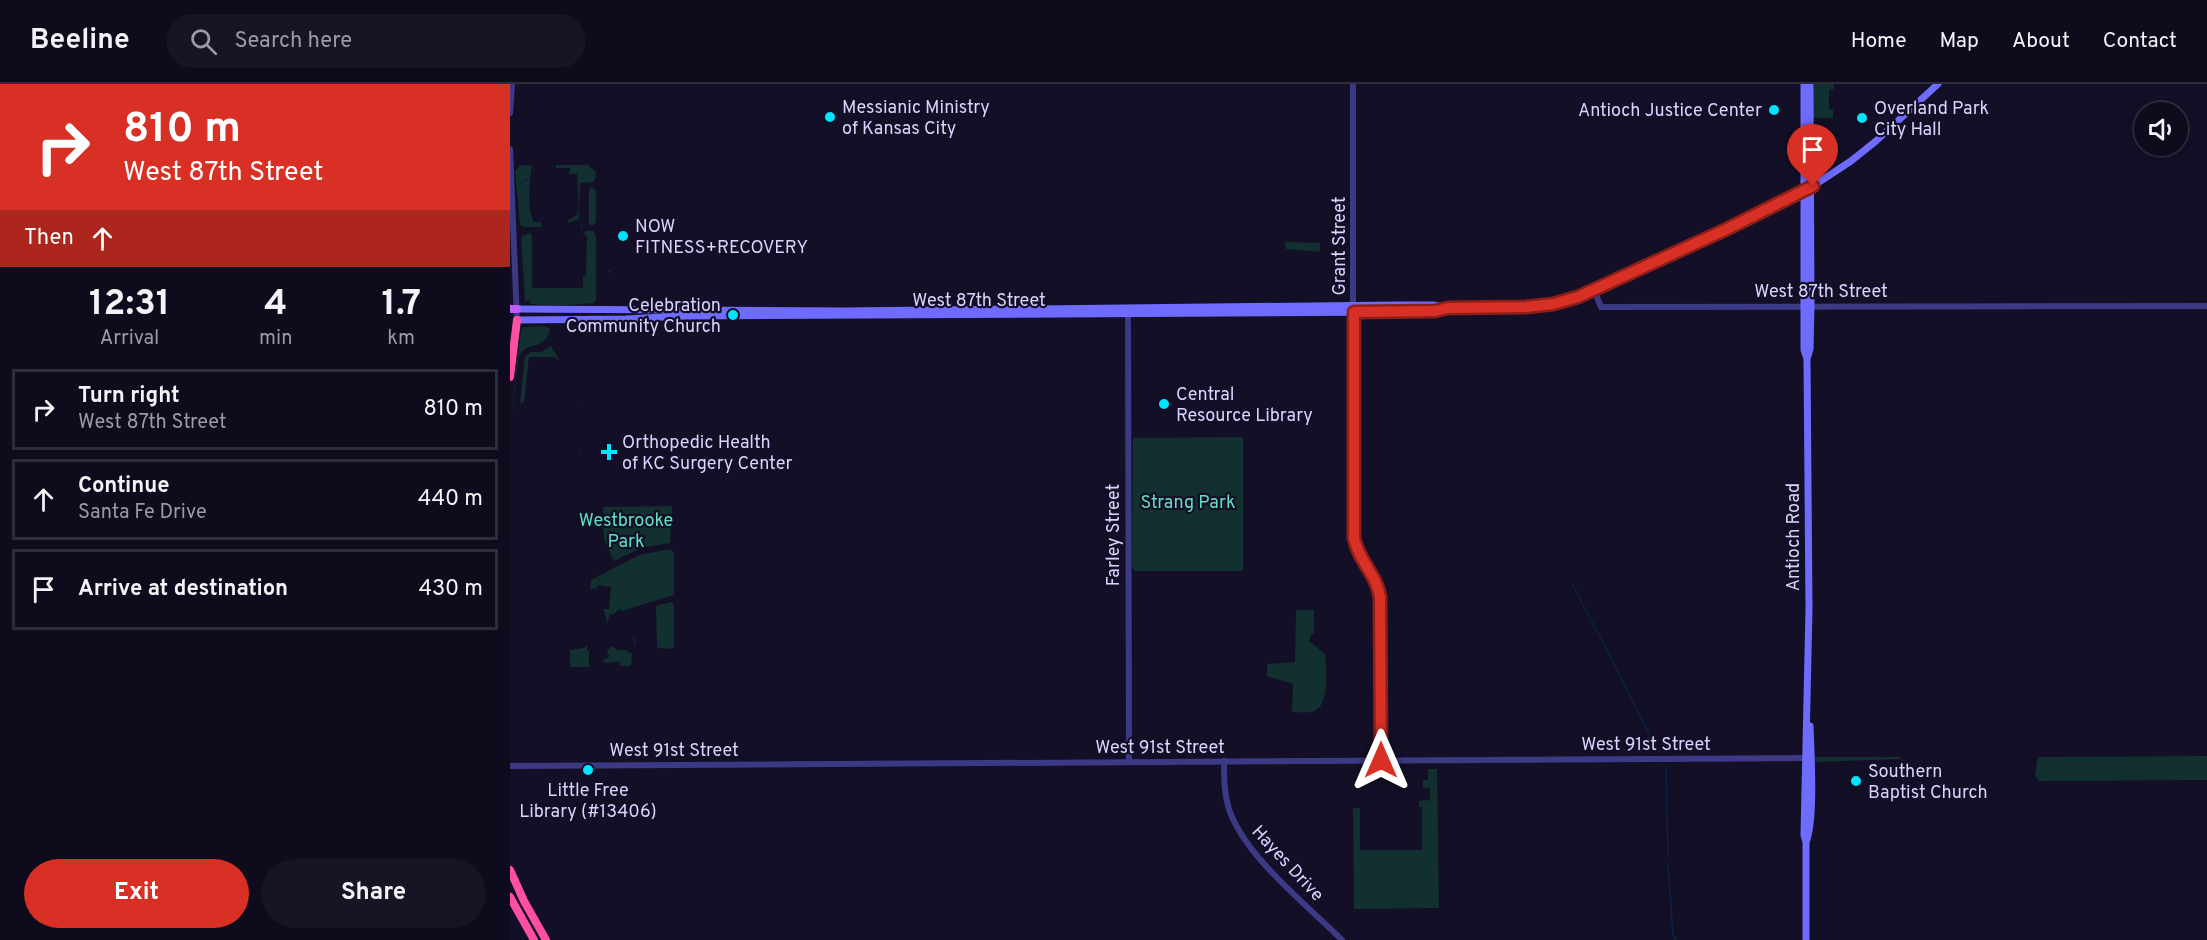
<!DOCTYPE html>
<html lang="en">
<head>
<meta charset="utf-8">
<style>
  body { margin:0; font-family:Overpass,sans-serif; background:#171425; color:#f1f3f6; height:100vh; display:flex; flex-direction:column; font-size:22px; white-space:nowrap }
  * { box-sizing:border-box; margin:0 }
  p { font-size:20px; color:#9b9ba3 }
  .icon { flex:none; width:33px; height:33px; fill:none; stroke:currentColor; stroke-width:2; stroke-linecap:round; stroke-linejoin:round }
  .map { position:relative; flex:1; overflow:hidden }
  .side { display:flex; flex-direction:column; background:#0e0b1c; width:510px }
  .side>* { flex:none }
  .hud { background:#d93025; color:#fff; overflow:hidden }
  .tools { position:absolute; left:1624px; top:18px; display:grid; gap:12px }
  .tools a { display:grid; place-items:center; width:54px; height:54px; border-radius:50%; background:#0e0b1c; box-shadow:0 3px 9px #0003,0 0 0 2px #2e2b3b; font-size:30px }
  .pin { position:absolute; display:grid; place-items:center; width:51px; height:51px; color:#fff; margin:-62px -26px; border-radius:50% 50% 50% 0; rotate:-45deg; box-shadow:0 0 6px #0007 }
  .pin .icon { rotate:45deg }
  .me { position:absolute; width:66px; margin:-33px; rotate:0deg; stroke-linejoin:round; filter:drop-shadow(0 0 4px #0008) }
  .turn { display:flex; align-items:center; gap:21px; height:126px; padding:0 24px; font-size:27px }
  .turn .icon { width:78px; height:78px; stroke-width:2.5 }
  .turn b { display:block; font-size:42px; line-height:51px }
  .then { display:flex; align-items:center; height:57px; padding:0 24px; background:#0003; gap:12px; font-size:22px }
  .eta { display:flex; justify-content:space-evenly; align-items:center; height:102px; text-align:center }
  .eta b { font-size:36px; font-weight:700; line-height:42px }
  .button { display:flex; gap:12px; margin-top:auto; padding:12px 24px }
  .button a { flex:1; height:69px; border-radius:36px; background:#d93025; color:#fff; font-size:24px; font-weight:700; line-height:69px; text-align:center }
  .button a+a { background:#171425; color:#f1f3f6 }
  ul { padding:0; list-style:none }
  li { display:flex; align-items:center; gap:18px; height:81px; margin:0 12px 9px; padding:0 12px; border:3px solid #2e2b3b; border-radius:0px }
  li div { flex:1 }
  li b { display:block; font-size:22px }
  li em { font-style:normal }
  header { display:flex; align-items:center; gap:36px; box-sizing:border-box; height:84px; padding:0 30px; background:#0e0b1c; border-bottom:2px solid #2e2b3b }
  header strong { font-size:28px }
  nav { display:flex; gap:33px; margin-inline-start:auto; font-size:21px }
  .search { width:420px; height:54px; background:#171425; display:flex; align-items:center; gap:15px; box-sizing:border-box; padding:0 21px; border-radius:33px; color:#9b9ba3; font-size:22px }
  main { display:flex; flex:1; min-height:0 }
  .map>svg:first-child { display:block }
</style>
</head>
<body>
<header>
<strong>Beeline</strong>
<div class="search"><svg class="icon" aria-label="search" viewBox="0 0 24 24"><circle cx="10" cy="10" r="6"/><path d="M15 15l6 6"/></svg>Search here</div>
<nav><a>Home</a><a>Map</a><a>About</a><a>Contact</a></nav>
</header>
<main>
<section class="side">
<div class="hud">
<div class="turn"><svg class="icon" aria-label="right" viewBox="0 0 24 24"><path d="M7 20v-9h11M14 6l5 5-5 5"/></svg><div><b>810 m</b>West 87th Street</div></div>
<div class="then">Then<svg class="icon" aria-label="ahead" viewBox="0 0 24 24"><path d="M12 20V5M6 11l6-6 6 6"/></svg></div>
</div>
<div class="eta">
<div><b>12:31</b><p>Arrival</p></div>
<div><b>4</b><p>min</p></div>
<div><b>1.7</b><p>km</p></div>
</div>
<ul>
<li><svg class="icon" aria-label="right" viewBox="0 0 24 24"><path d="M7 20v-9h11M14 6l5 5-5 5"/></svg><div><b>Turn right</b><p>West 87th Street</p></div><em>810 m</em></li>
<li><svg class="icon" aria-label="ahead" viewBox="0 0 24 24"><path d="M12 20V5M6 11l6-6 6 6"/></svg><div><b>Continue</b><p>Santa Fe Drive</p></div><em>440 m</em></li>
<li><svg class="icon" aria-label="arrive" viewBox="0 0 24 24"><path d="M6 21V4h12l-3 4 3 4H6"/></svg><div><b>Arrive at destination</b></div><em>430 m</em></li>
</ul>
<div class="button"><a>Exit</a><a>Share</a></div>
</section>
<div class="map">
<svg width="1697" height="856" viewBox="0 0 1697 856">
  <rect width="100%" height="100%" fill="#130f26"/>
  <path fill="#12302f" d="M 1304,0 L 1324,0 L 1324,5 L 1319,6 L 1319,25 L 1323,26 L 1323,34 L 1301,34 L 1302,2 Z
    M 10,81 L 22,82 C 19,95 17,129 24,138 L 31,138 L 31,143 L 14,143 L 10,141 L 5,88 Z
    M 46,81 L 78,81 L 86,88 L 84,98 L 70,99 L 69,135 L 58,139 L 58,136 L 67,131 L 69,126 L 67,90 L 57,90 L 60,88 L 60,84 L 46,84 Z
    M 81,103 L 86,106 L 86,138 L 82,142 L 79,140 L 79,105 Z
    M 77,147 L 83,147 L 86,151 L 86,215 L 84,219 C 65,221 41,222 19,220 L 21,218 L 17,215 L 18,217 L 15,217 L 11,154 L 13,151 L 20,149 L 22,152 L 22,204 L 73,204 L 73,192 L 76,192 L 77,152 L 73,150 Z
    M 775,158 L 810,159 L 810,168 L 776,165 Z
    M 35,242 L 40,245 C 35,267 18,256 9,272 L 0,344 L 11,245 L 14,243 Z
    M 41,262 L 48,274 L 47,277 L 46,273 L 19,273 L 14,318 L 10,320 L 15,272 L 21,268 L 31,268 Z
    M 733,353 L 733,487 L 625,487 L 622,483 L 623,354 Z
    M 162,422 L 160,459 L 131,464 L 104,477 L 94,456 L 93,423 Z
    M 160,465 L 164,468 L 164,511 L 112,527 L 110,525 L 103,531 L 100,530 L 97,540 L 94,525 L 99,525 L 101,503 L 88,501 L 89,493 L 87,504 L 80,505 L 81,496 L 129,471 Z
    M 161,518 L 164,521 L 164,563 L 161,565 L 147,564 L 146,522 Z
    M 786,526 L 804,526 L 804,549 L 801,551 L 799,557 L 815,570 C 816,584 820,618 806,626 C 800,630 789,628 782,628 L 783,600 L 757,592 L 757,580 L 785,578 Z
    M 77,560 L 77,567 L 79,566 L 79,583 L 60,583 L 60,566 L 74,564 Z
    M 102,562 L 108,566 L 116,566 L 117,568 L 122,569 L 121,582 L 110,582 L 109,578 L 94,579 L 93,576 L 99,573 L 97,567 Z
    M 1697,672 L 1697,696 L 1529,697 L 1525,691 L 1528,673 Z
    M 1302,673 L 1390,673 L 1390,675 L 1305,678 Z
    M 918,685 L 927,685 L 929,824 L 844,825 L 843,724 L 850,724 L 850,766 L 912,766 L 912,723 L 909,723 L 909,717 L 920,716 L 920,704 L 913,704 L 913,696 L 918,696 Z"/>
  <g fill="none" stroke-linecap="round" stroke-linejoin="round">
    <path stroke="#0c2248" stroke-width="1.5" d="M 10,102 L 11,98 L 18,95
      M 71,140 L 72,144
      M 98,188 L 101,187
      M 69,321 L 69,322
      M 70,366 L 70,367
      M 1063,501 L 1149,668
      M 124,553 L 125,560
      M 148,562 L 149,557
      M 1156,682 L 1158,771
      M 1158,780 L 1163,851 L 1166,856"/>
    <path stroke="#3d3a85" stroke-width="6" d="M 843,0 L 843,447 C 845,472 867,488 870,513 L 871,676
      M 0,29 L 2,0
      M 0,65 L 7,236
      M 1084,206 L 1091,223 L 1097,223 L 1697,222
      M 618,227 L 619,678
      M 714,677 C 714,694 714,711 720,728 C 737,774 797,821 832,856
      M 0,682 L 1298,674"/>
    <path stroke="#6f6bff" stroke-width="7" d="M 1294,0 L 1294,266 L 1297,275 L 1299,525 L 1294,751 L 1296,758 L 1296,856
      M 7,225 L 335,227 L 888,221 L 923,221 L 938,224 L 1016,223 L 1049,218 L 1084,206 L 1217,145 L 1303,102 L 1341,77 L 1366,57 L 1428,0
      M 7,236 L 116,235 L 176,232 L 888,228 L 925,227 L 937,225
      M 1297,275 L 1300,265 L 1301,222 L 1300,0
      M 1296,758 C 1305,738 1301,667 1300,642"/>
    <path stroke="#c25bff" stroke-width="8" d="M 0,225 L 7,225"/>
    <path stroke="#ff4fa3" stroke-width="8" d="M 0,293 L 7,236
      M 0,786 L 14,817 L 36,856
      M 0,813 L 24,856"/>
  </g>
  <g fill="none" stroke-linecap="round" stroke-linejoin="round">
    <defs>
      <path id="route" d="M 871,676 L 870,513 C 867,491 848,476 844,454 L 844,228 L 925,227 L 938,224 L 1016,223 L 1043,220 L 1068,213 L 1217,145 L 1303,102"/>
    </defs>
    <use href="#route" stroke="#8d1f18" stroke-width="15"/>
    <use href="#route" stroke="#d93025" stroke-width="10"/>
  </g>
  <g fill="#00e5ff" stroke="#130f26" stroke-width="2">
    <circle cx="1264" cy="26" r="6"/>
    <circle cx="320" cy="33" r="6"/>
    <circle cx="1352" cy="34" r="6"/>
    <circle cx="113" cy="152" r="6"/>
    <circle cx="223" cy="231" r="6"/>
    <circle cx="654" cy="320" r="6"/>
    <path d="M96 359h6v6h6v6h-6v6h-6v-6h-6v-6h6z"/>
    <circle cx="78" cy="686" r="6"/>
    <circle cx="1346" cy="697" r="6"/>
  </g>
  <g text-anchor="middle" stroke-width="4.5" stroke-linejoin="round" paint-order="stroke">
    <g font-size="18" fill="#d9d4ff" stroke="#130f26" text-anchor="start">
      <text x="332" y="29">Messianic Ministry<tspan x="332" dy="21">of Kansas City</tspan></text>
      <text x="1364" y="30">Overland Park<tspan x="1364" dy="21">City Hall</tspan></text>
      <text x="1252" y="32" text-anchor="end">Antioch Justice Center</text>
      <text x="125" y="148">NOW<tspan x="125" dy="21">FITNESS+RECOVERY</tspan></text>
      <text x="211" y="227" text-anchor="end">Celebration<tspan x="211" dy="21">Community Church</tspan></text>
      <text x="666" y="316">Central<tspan x="666" dy="21">Resource Library</tspan></text>
      <text x="112" y="364">Orthopedic Health<tspan x="112" dy="21">of KC Surgery Center</tspan></text>
      <text x="1358" y="693">Southern<tspan x="1358" dy="21">Baptist Church</tspan></text>
      <text x="78" y="712" text-anchor="middle">Little Free<tspan x="78" dy="21">Library (#13406)</tspan></text>
    </g>
    <g font-size="18" fill="#d9d4ff" stroke="#130f26">
      <text transform="translate(829 162) rotate(-90)" y="6">Grant Street</text>
      <text x="1311" y="213">West 87th Street</text>
      <text x="469" y="222">West 87th Street</text>
      <text transform="translate(603 451) rotate(-90)" y="6">Farley Street</text>
      <text transform="translate(1283 453) rotate(-90)" y="6">Antioch Road</text>
      <text x="1136" y="666">West 91st Street</text>
      <text x="650" y="669">West 91st Street</text>
      <text x="164" y="672">West 91st Street</text>
      <text transform="translate(778 779) rotate(47)" y="6">Hayes Drive</text>
    </g>
    <g font-size="18" fill="#5fe0c0" stroke="#130f26">
      <text x="678" y="424">Strang Park</text>
      <text x="116" y="442">Westbrooke<tspan x="116" dy="21">Park</tspan></text>
    </g>
  </g>
</svg>
<div class="tools">
<a><svg class="icon" aria-label="sound" viewBox="0 0 24 24"><path d="M4 9h4l5-4v14l-5-4H4zM17 9q2 3 0 6"/></svg></a>
</div>
<div class="pin" style="left:1303px;top:102px;background:#d93025"><svg class="icon" aria-label="arrive" viewBox="0 0 24 24"><path d="M6 21V4h12l-3 4 3 4H6"/></svg></div>
<svg class="me" style="left:871px;top:676px" viewBox="-20 -20 40 40"><path d="M0-17L14 15 0 8-14 15z" fill="#d93025" stroke="#fff" stroke-width="4"/></svg>
</div>
</main>
</body>
</html>
